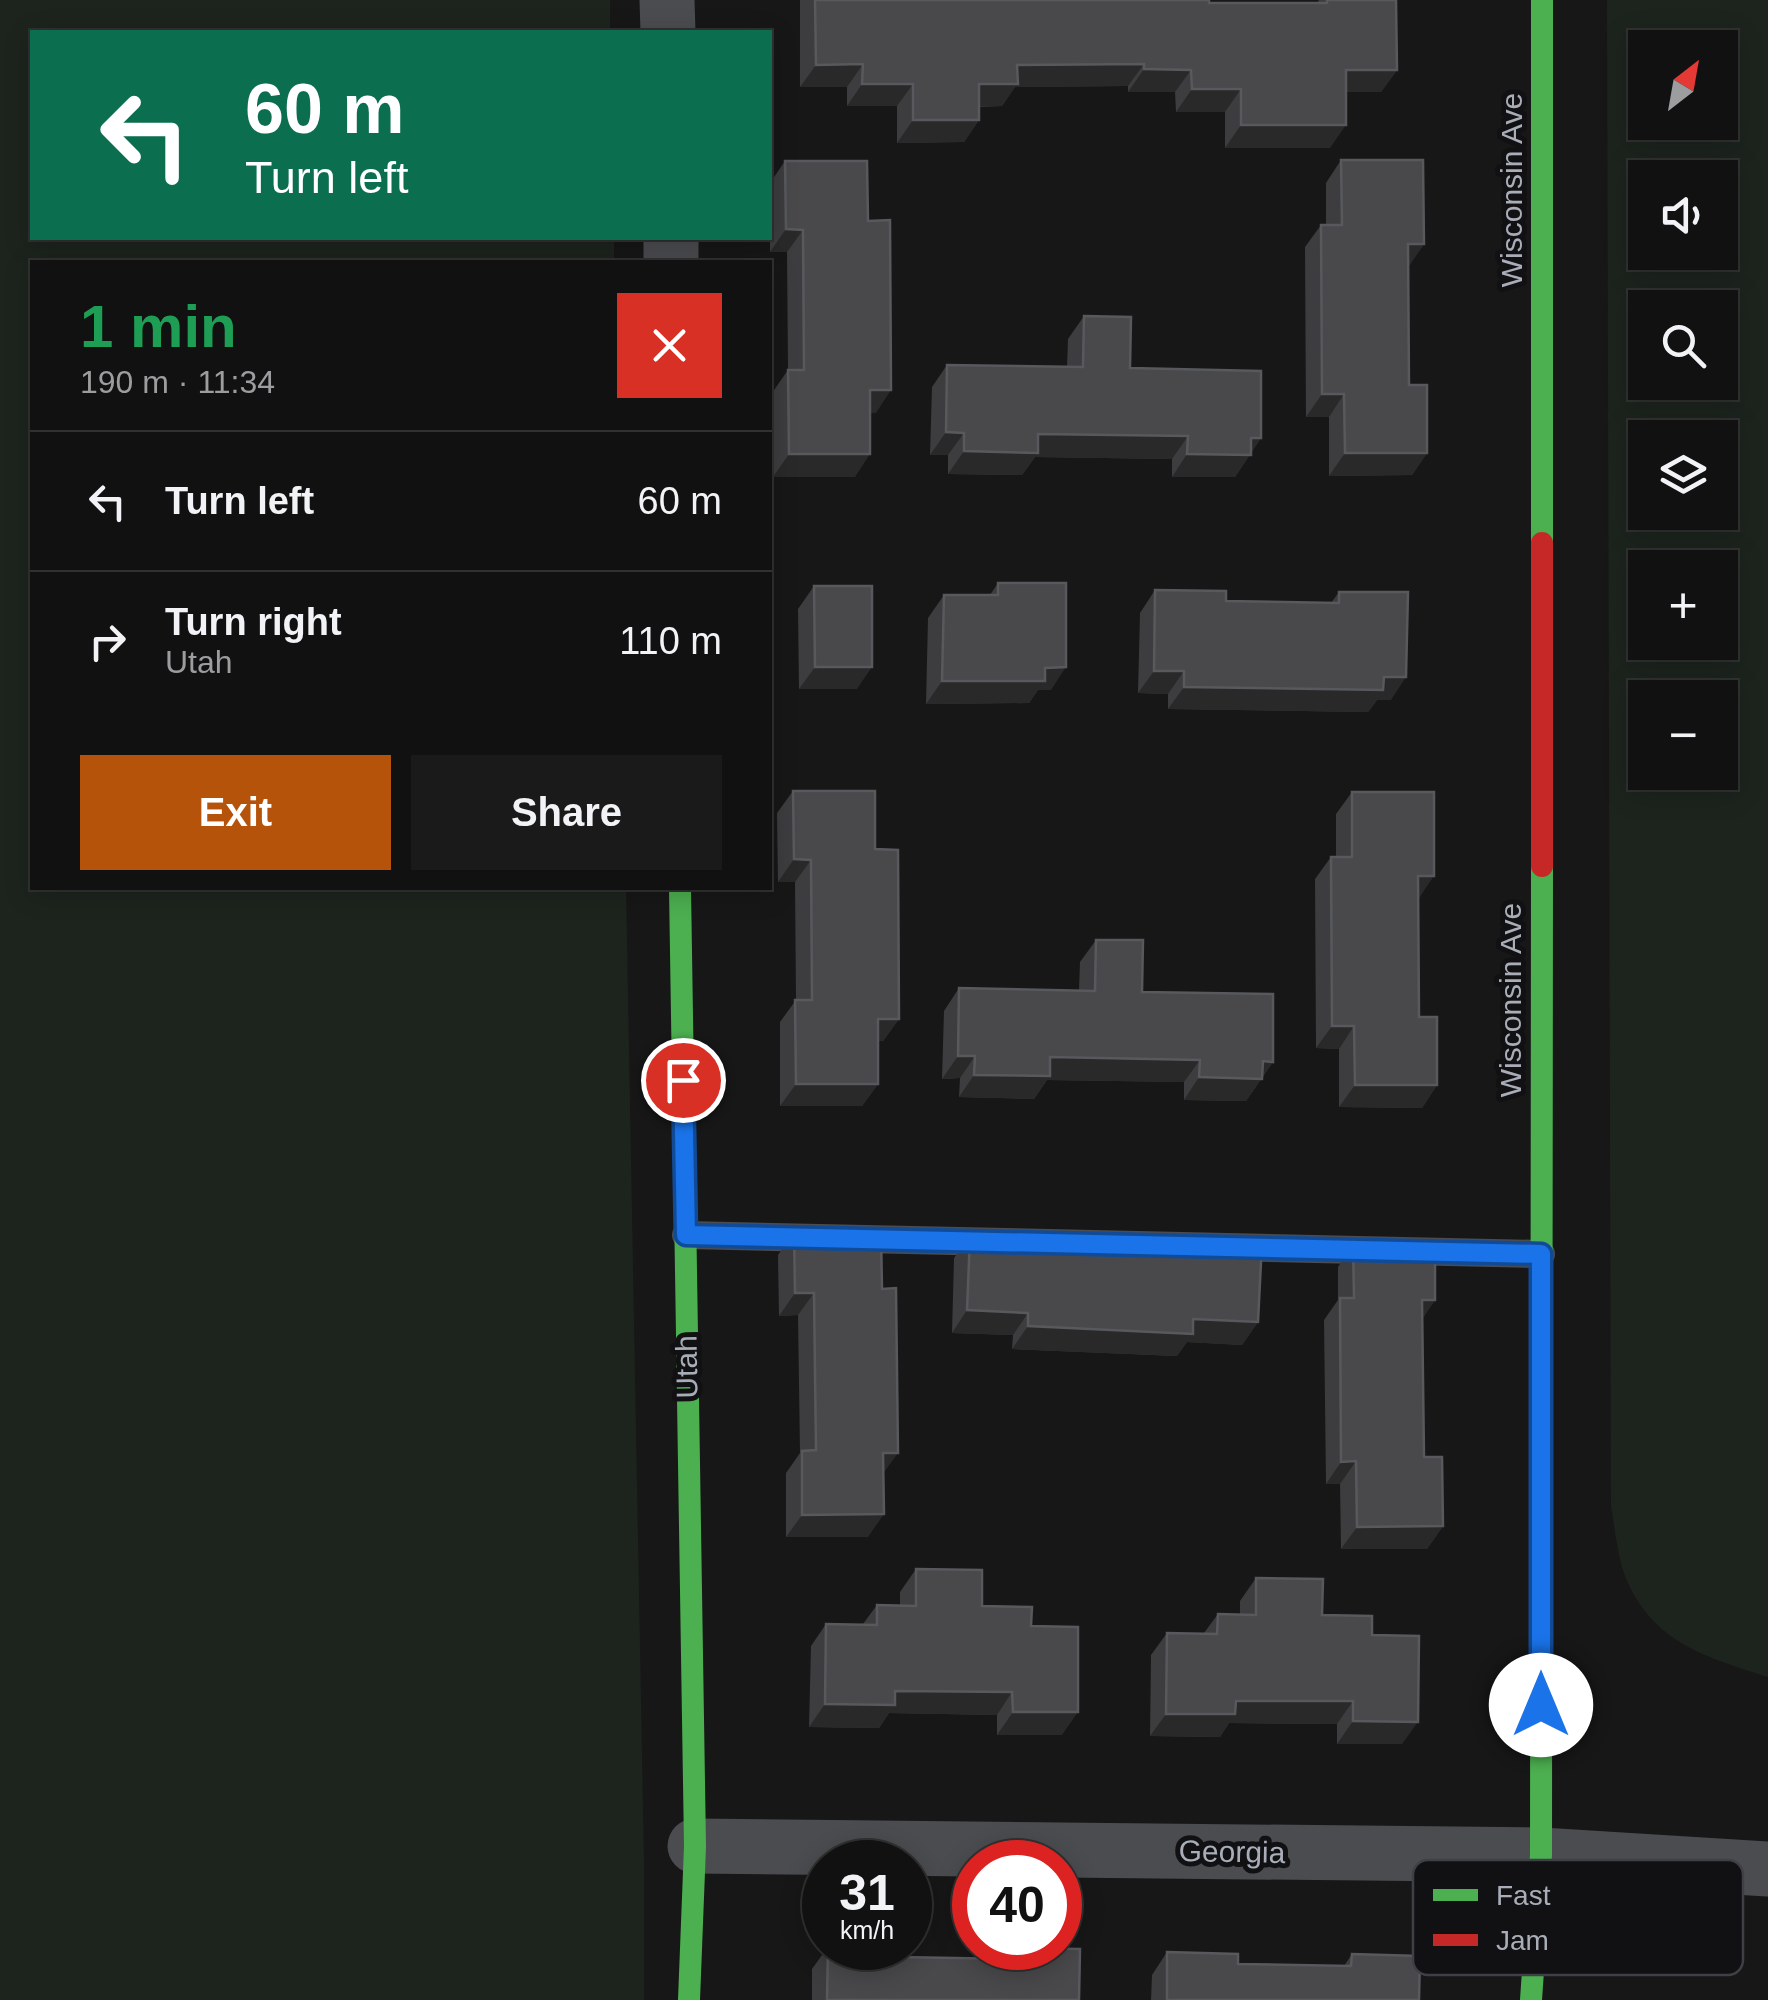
<!DOCTYPE html>
<html lang="en">
<head>
<meta charset="utf-8">
<style>
  body { margin:0; font-family:Arial,sans-serif; background:#1a1a1a; color:#f1f3f6; height:100vh; display:flex; flex-direction:column; font-size:38px; white-space:nowrap }
  * { box-sizing:border-box; margin:0 }
  p { font-size:32px; color:#9c9d9f }
  .icon { flex:none; width:55px; height:55px; fill:none; stroke:currentColor; stroke-width:2; stroke-linecap:round; stroke-linejoin:round }
  .map { position:relative; flex:1; overflow:hidden }
  .side { position:absolute; left:30px; top:260px; width:742px; height:630px; display:flex; flex-direction:column; background:#111; border-radius:0px; box-shadow:0 5px 25px #0003,0 0 0 2px #303131 }
  .side>* { flex:none }
  .top-card { position:absolute; left:30px; top:30px; width:742px; height:210px; border-radius:0px; box-shadow:0 5px 25px #0003,0 0 0 2px #303131; background:#0b6e4f; color:#fff; overflow:hidden }
  .needle { width:65px; rotate:31deg }
  .buttons { position:absolute; left:1628px; top:30px; display:grid; gap:20px }
  .buttons a { display:grid; place-items:center; width:110px; height:110px; border-radius:0px; background:#111; box-shadow:0 5px 25px #0003,0 0 0 2px #303131; font-size:50px }
  .speed { position:absolute; left:802px; top:1840px; display:flex; gap:20px; font-size:50px; font-weight:700; text-align:center }
  .speed>* { display:grid; place-content:center; width:130px; height:130px; border-radius:50%; background:#111; box-shadow:0 5px 25px #0003,0 0 0 2px #303131; line-height:1 }
  .speed small { font-size:25px; font-weight:400 }
  .speed .limit { border:15px solid #d22; background:#fff; color:#111 }
  .pin { position:absolute; display:grid; place-items:center; width:85px; height:85px; color:#fff; margin:-42px; border:5px solid #fff; border-radius:50%; box-shadow:0 2px 10px #0007 }
  .me { position:absolute; width:110px; margin:-55px; rotate:0deg; stroke-linejoin:round; filter:drop-shadow(0 0 8px #0008) }
  .turn { display:flex; align-items:center; gap:35px; height:210px; padding:0 50px; font-size:45px }
  .turn .icon { width:130px; height:130px; stroke-width:2.5 }
  .turn b { display:block; font-size:70px; line-height:85px }
  .round { display:grid; place-items:center; flex:none; width:105px; height:105px; border-radius:0px; background:#1a1a1a }
  .summary { display:flex; align-items:center; justify-content:space-between; height:170px; padding:0 50px }
  h1 { font-size:60px; font-weight:700; line-height:75px; color:#1e9e55 }
  .cta { display:flex; gap:20px; margin-top:auto; padding:20px 50px }
  .cta a { flex:1; height:115px; border-radius:0px; background:#b45309; color:#fff; font-size:40px; font-weight:700; line-height:115px; text-align:center }
  .cta a+a { background:#1a1a1a; color:#f1f3f6 }
  ul { padding:0; list-style:none }
  li { display:flex; align-items:center; gap:30px; height:140px; padding:0 50px; border-top:2px solid #303131 }
  li div { flex:1 }
  li b { display:block; font-size:38px }
  li em { font-style:normal }
  .map>svg:first-child { display:block }
</style>
</head>
<body>
<div class="map">
<svg width="1768" height="2000" viewBox="0 0 1768 2000">
  <rect width="100%" height="100%" fill="#171717"/>
  <path fill="#1d241e" fill-rule="evenodd" d="M 0,0 L 610,0 L 610,32 L 32,32 L 32,238 L 614,238 L 614,262 L 32,262 L 32,888 L 626,888 L 644,1865 L 644,2000 L 0,2000 Z
    M 1607,0 L 1768,0 L 1768,1677 C 1706,1657 1652,1643 1625,1576 C 1617,1555 1615,1528 1611,1506 ZM 1645,48 L 1720,48 L 1720,122 L 1645,122 ZM 1645,178 L 1720,178 L 1720,252 L 1645,252 ZM 1645,308 L 1720,308 L 1720,382 L 1645,382 ZM 1645,438 L 1720,438 L 1720,512 L 1645,512 ZM 1645,568 L 1720,568 L 1720,642 L 1645,642 ZM 1645,698 L 1720,698 L 1720,772 L 1645,772 Z"/>
  <g fill="none" stroke-linecap="round" stroke-linejoin="round">
    <path stroke="#4b4c50" stroke-width="28" d="M 686,1235 L 1541,1254"/>
    <path stroke="#4b4c50" stroke-width="55" d="M 667,0 L 668,32
      M 671,238 L 671,262
      M 695,1846 L 1541,1855 L 1768,1869"/>
    <path stroke="#4caf50" stroke-width="22" d="M 1542,543 L 1542,0
      M 680,888 L 695,1846 L 689,2000
      M 1531,2000 L 1541,1855 L 1542,866"/>
    <path stroke="#c62828" stroke-width="22" d="M 1542,866 L 1542,543"/>
  </g>
  <path fill="#3d3d3f" d="M 800,0 L 1209,0 L 1209,3 L 1317,3 L 1319,0 L 1396,0 L 1397,70 L 1381,92 L 1346,92 L 1330,148 L 1225,148 L 1225,112 L 1176,112 L 1175,92 L 1128,92 L 1128,86 L 1015,87 L 1002,106 L 979,107 L 979,120 L 964,142 L 897,143 L 897,106 L 847,106 L 847,87 L 800,87 Z
    M 1341,160 L 1424,244 L 1408,267 L 1409,385 L 1427,453 L 1412,475 L 1329,476 L 1329,417 L 1306,417 L 1305,247 L 1321,225 L 1326,225 L 1326,183 Z
    M 785,161 L 868,221 L 876,413 L 870,413 L 855,477 L 773,477 L 772,393 L 788,370 L 787,252 L 770,252 L 770,183 Z
    M 1084,316 L 1130,368 L 1261,438 L 1235,477 L 1172,477 L 1172,459 L 1035,457 L 1022,475 L 948,474 L 948,455 L 930,455 L 932,387 L 947,365 L 1067,367 L 1068,339 Z
    M 998,583 L 1051,690 L 1038,690 L 1029,703 L 926,704 L 928,618 L 944,595 L 990,595 Z
    M 814,586 L 857,689 L 799,689 L 798,609 Z
    M 1155,590 L 1226,601 L 1331,603 L 1339,592 L 1391,700 L 1377,700 L 1368,712 L 1168,709 L 1168,694 L 1138,693 L 1140,613 Z
    M 793,791 L 875,849 L 899,1019 L 883,1041 L 878,1041 L 878,1084 L 862,1106 L 780,1106 L 780,1022 L 796,1000 L 795,882 L 778,882 L 777,813 Z
    M 1352,792 L 1418,898 L 1419,1017 L 1437,1085 L 1422,1108 L 1339,1107 L 1339,1049 L 1316,1048 L 1315,879 L 1331,857 L 1336,857 L 1336,814 Z
    M 1096,940 L 1142,992 L 1273,1062 L 1246,1101 L 1184,1100 L 1184,1082 L 1047,1080 L 1034,1099 L 959,1097 L 960,1078 L 942,1079 L 944,1011 L 959,988 L 1079,991 L 1080,962 Z
    M 794,1232 L 884,1473 L 868,1537 L 786,1537 L 786,1473 L 800,1453 L 798,1315 L 779,1316 L 778,1255 Z
    M 970,1236 L 1034,1245 L 1185,1251 L 1192,1241 L 1258,1322 L 1242,1345 L 1187,1342 L 1177,1356 L 1012,1349 L 1013,1335 L 952,1333 L 954,1258 Z
    M 1353,1244 L 1435,1300 L 1422,1319 L 1424,1457 L 1443,1526 L 1427,1549 L 1341,1549 L 1340,1484 L 1326,1484 L 1324,1320 L 1338,1300 L 1338,1267 Z
    M 916,1569 L 982,1606 L 1031,1626 L 1062,1735 L 997,1735 L 997,1715 L 889,1713 L 879,1728 L 809,1727 L 811,1646 L 826,1624 L 863,1624 L 877,1605 L 900,1605 L 900,1592 Z
    M 1256,1578 L 1322,1615 L 1372,1635 L 1402,1744 L 1337,1744 L 1337,1724 L 1229,1723 L 1220,1737 L 1150,1736 L 1151,1655 L 1167,1633 L 1204,1633 L 1218,1614 L 1240,1614 L 1240,1601 Z
    M 827,1948 L 899,1948 L 899,1957 L 1005,1959 L 1012,1948 L 1079,2000 L 812,2000 L 812,1969 Z
    M 1167,1952 L 1238,1964 L 1344,1966 L 1352,1954 L 1419,2000 L 1151,2000 L 1152,1975 Z"/>
  <path fill="#29292a" d="M 863,64 L 847,87 L 800,87 L 816,65 Z
    M 1144,64 L 1128,86 L 1015,87 L 1002,106 L 963,107 L 979,84 L 1017,65 Z
    M 1144,69 L 1191,70 L 1175,92 L 1128,92 Z
    M 1346,70 L 1397,70 L 1381,92 L 1330,92 Z
    M 862,84 L 913,84 L 897,106 L 847,106 Z
    M 1192,89 L 1241,89 L 1225,112 L 1176,112 Z
    M 913,120 L 979,120 L 964,142 L 897,143 Z
    M 1241,125 L 1346,125 L 1330,148 L 1225,148 Z
    M 786,229 L 803,230 L 787,252 L 770,252 Z
    M 1408,244 L 1424,244 L 1408,267 Z
    M 870,390 L 891,390 L 876,413 L 854,413 Z
    M 1322,394 L 1344,394 L 1329,417 L 1306,417 Z
    M 946,432 L 964,433 L 948,455 L 930,455 Z
    M 1038,434 L 1188,436 L 1172,459 L 1035,457 L 1022,475 L 948,474 L 964,451 Z
    M 1251,438 L 1261,438 L 1235,477 L 1172,477 L 1187,454 Z
    M 1345,453 L 1427,453 L 1412,475 L 1329,476 Z
    M 789,454 L 870,454 L 855,477 L 773,477 Z
    M 815,667 L 872,667 L 857,689 L 799,689 Z
    M 1066,667 L 1051,690 L 1038,690 L 1029,703 L 926,704 L 942,681 L 1045,668 Z
    M 1154,671 L 1184,671 L 1168,694 L 1138,693 Z
    M 1384,677 L 1406,677 L 1391,700 L 1377,700 L 1368,712 L 1168,709 L 1184,687 Z
    M 794,859 L 811,860 L 795,882 L 778,882 Z
    M 1418,876 L 1434,876 L 1419,898 Z
    M 878,1019 L 899,1019 L 883,1041 L 862,1041 Z
    M 1332,1026 L 1354,1026 L 1339,1049 L 1316,1048 Z
    M 958,1056 L 975,1056 L 960,1078 L 942,1079 Z
    M 1050,1057 L 1200,1060 L 1184,1082 L 1047,1080 L 1034,1099 L 959,1097 L 974,1075 Z
    M 1263,1061 L 1273,1062 L 1246,1101 L 1184,1100 L 1199,1077 Z
    M 796,1084 L 878,1084 L 862,1106 L 780,1106 Z
    M 1355,1085 L 1437,1085 L 1422,1108 L 1339,1107 Z
    M 795,1293 L 814,1293 L 798,1315 L 779,1316 Z
    M 1422,1300 L 1435,1300 L 1420,1322 Z
    M 967,1310 L 1028,1313 L 1013,1335 L 952,1333 Z
    M 1193,1319 L 1258,1322 L 1242,1345 L 1187,1342 L 1177,1356 L 1012,1349 L 1028,1326 Z
    M 883,1453 L 898,1453 L 882,1475 Z
    M 1356,1461 L 1340,1484 L 1326,1484 L 1341,1462 Z
    M 884,1514 L 868,1537 L 786,1537 L 802,1515 Z
    M 1443,1526 L 1427,1549 L 1341,1549 L 1357,1527 Z
    M 895,1691 L 1012,1692 L 997,1715 L 889,1713 L 879,1728 L 809,1727 L 825,1704 Z
    M 1236,1701 L 1353,1701 L 1337,1724 L 1229,1723 L 1220,1737 L 1150,1736 L 1166,1714 Z
    M 1013,1712 L 1078,1712 L 1062,1735 L 997,1735 Z
    M 1353,1721 L 1418,1722 L 1402,1744 L 1337,1744 Z"/>
  <path fill="#49494c" stroke="#58595d" stroke-width="2.5" d="M 815,0 L 1209,0 L 1209,3 L 1327,3 L 1327,0 L 1396,0 L 1397,70 L 1346,70 L 1346,125 L 1241,125 L 1241,89 L 1192,89 L 1191,70 L 1144,69 L 1144,64 L 1017,65 L 1018,84 L 979,84 L 979,120 L 913,120 L 913,84 L 862,84 L 863,64 L 816,65 Z
    M 1341,160 L 1423,160 L 1424,244 L 1408,244 L 1409,385 L 1427,385 L 1427,453 L 1345,453 L 1344,394 L 1322,394 L 1321,225 L 1342,225 Z
    M 785,161 L 867,161 L 868,221 L 890,220 L 891,390 L 870,390 L 870,454 L 789,454 L 788,370 L 804,370 L 803,230 L 786,229 Z
    M 1084,316 L 1131,317 L 1130,368 L 1261,371 L 1261,438 L 1251,438 L 1251,455 L 1187,454 L 1188,436 L 1038,434 L 1038,453 L 964,451 L 964,433 L 946,432 L 947,365 L 1083,367 Z
    M 998,583 L 1066,583 L 1066,667 L 1045,668 L 1045,681 L 942,681 L 944,595 L 998,595 Z
    M 814,586 L 872,586 L 872,667 L 815,667 Z
    M 1155,590 L 1226,591 L 1226,601 L 1339,603 L 1339,592 L 1408,592 L 1406,677 L 1384,677 L 1383,690 L 1184,687 L 1184,671 L 1154,671 Z
    M 793,791 L 875,791 L 875,849 L 898,850 L 899,1019 L 878,1019 L 878,1084 L 796,1084 L 795,1000 L 812,1000 L 811,860 L 794,859 Z
    M 1352,792 L 1434,792 L 1434,876 L 1418,876 L 1419,1017 L 1437,1017 L 1437,1085 L 1355,1085 L 1354,1026 L 1332,1026 L 1331,857 L 1352,857 Z
    M 1096,940 L 1143,940 L 1142,992 L 1273,994 L 1273,1062 L 1263,1061 L 1262,1079 L 1199,1077 L 1200,1060 L 1050,1057 L 1050,1076 L 974,1075 L 975,1056 L 958,1056 L 959,988 L 1095,991 Z
    M 794,1232 L 881,1234 L 882,1289 L 896,1288 L 898,1453 L 883,1453 L 884,1514 L 802,1515 L 802,1451 L 816,1450 L 814,1293 L 795,1293 Z
    M 970,1236 L 1034,1237 L 1034,1245 L 1192,1252 L 1192,1241 L 1262,1242 L 1258,1322 L 1193,1319 L 1193,1334 L 1028,1326 L 1028,1313 L 967,1310 Z
    M 1353,1244 L 1435,1246 L 1435,1300 L 1422,1300 L 1424,1457 L 1442,1457 L 1443,1526 L 1357,1527 L 1356,1461 L 1341,1462 L 1340,1298 L 1354,1298 Z
    M 916,1569 L 982,1570 L 982,1606 L 1032,1607 L 1031,1626 L 1078,1627 L 1078,1712 L 1013,1712 L 1012,1692 L 895,1691 L 895,1705 L 825,1704 L 826,1624 L 877,1625 L 877,1605 L 916,1606 Z
    M 1256,1578 L 1323,1579 L 1322,1615 L 1372,1616 L 1372,1635 L 1419,1636 L 1418,1722 L 1353,1721 L 1353,1701 L 1236,1701 L 1235,1714 L 1166,1714 L 1167,1633 L 1217,1634 L 1218,1614 L 1256,1615 Z
    M 828,1948 L 899,1948 L 899,1957 L 1012,1959 L 1012,1948 L 1080,1949 L 1079,2000 L 827,2000 Z
    M 1167,1952 L 1238,1954 L 1238,1964 L 1351,1966 L 1352,1954 L 1420,1956 L 1419,2000 L 1167,2000 Z"/>
  <g fill="none" stroke-linecap="round" stroke-linejoin="round">
    <defs>
      <path id="route" d="M 683,1080 L 686,1235 L 1541,1254 L 1541,1705"/>
    </defs>
    <use href="#route" stroke="#114b97" stroke-width="25"/>
    <use href="#route" stroke="#1a73e8" stroke-width="18"/>
  </g>
  <g text-anchor="middle" stroke-width="10" stroke-linejoin="round" paint-order="stroke">
    <g font-size="30" fill="#a8adb8" stroke="#111113">
      <text transform="translate(1512 190) rotate(-90)" y="10">Wisconsin Ave</text>
      <text transform="translate(1511 1000) rotate(-90)" y="10">Wisconsin Ave</text>
      <text transform="translate(687 1367) rotate(-91)" y="10">Utah</text>
      <text transform="translate(1232 1852) rotate(1)" y="10">Georgia</text>
    </g>
  </g>
  <rect x="1413" y="1860" width="330" height="115" rx="15" fill="#111113" stroke="#3e4045" stroke-width="2.5"/>
  <rect x="1433" y="1889" width="45" height="12" fill="#4caf50"/>
  <rect x="1433" y="1934" width="45" height="12" fill="#c62828"/>
  <g font-size="28" fill="#a8adb8">
    <text x="1496" y="1905">Fast</text>
    <text x="1496" y="1950">Jam</text>
  </g>
</svg>
<div class="buttons">
<a><svg class="needle" viewBox="-14 -14 28 28"><path d="M0-13l5 13h-10z" fill="#e53935"/><path d="M0 13l5-13h-10z" fill="#9c9d9f"/></svg></a>
<a><svg class="icon" aria-label="sound" viewBox="0 0 24 24"><path d="M4 9h4l5-4v14l-5-4H4zM17 9q2 3 0 6"/></svg></a>
<a><svg class="icon" aria-label="search" viewBox="0 0 24 24"><circle cx="10" cy="10" r="6"/><path d="M15 15l6 6"/></svg></a>
<a><svg class="icon" aria-label="layers" viewBox="0 0 24 24"><path d="M12 4l9 5-9 5-9-5zM3 14l9 5 9-5"/></svg></a>
<a>+</a>
<a>−</a>
</div>
<div class="speed"><div>31<small>km/h</small></div><div class="limit">40</div></div>
<div class="pin" style="left:683px;top:1080px;background:#d93025"><svg class="icon" aria-label="arrive" viewBox="0 0 24 24"><path d="M6 21V4h12l-3 4 3 4H6"/></svg></div>
<svg class="me" style="left:1541px;top:1705px" viewBox="-20 -20 40 40"><circle r="19" fill="#fff"/><path d="M0-13L10 11 0 6-10 11z" fill="#1a73e8"/></svg>
<div class="top-card">
<div class="turn"><svg class="icon" aria-label="left" viewBox="0 0 24 24"><path d="M17 20v-9H6M10 6l-5 5 5 5"/></svg><div><b>60 m</b>Turn left</div></div>
</div>
<section class="side">
<div class="summary"><div><h1>1 min</h1><p>190 m · 11:34</p></div><a class="round" style="background:#d93025;color:#fff"><svg class="icon" aria-label="close" viewBox="0 0 24 24"><path d="M6 6l12 12M18 6L6 18"/></svg></a></div>
<ul>
<li><svg class="icon" aria-label="left" viewBox="0 0 24 24"><path d="M17 20v-9H6M10 6l-5 5 5 5"/></svg><div><b>Turn left</b></div><em>60 m</em></li>
<li><svg class="icon" aria-label="right" viewBox="0 0 24 24"><path d="M7 20v-9h11M14 6l5 5-5 5"/></svg><div><b>Turn right</b><p>Utah</p></div><em>110 m</em></li>
</ul>
<div class="cta"><a>Exit</a><a>Share</a></div>
</section>
</div>
</body>
</html>
